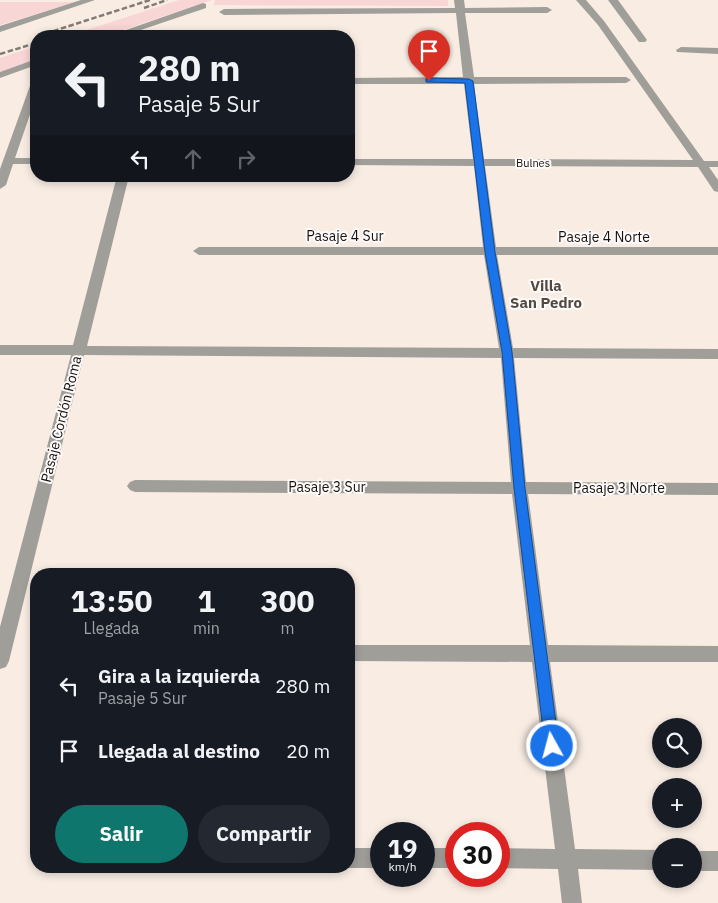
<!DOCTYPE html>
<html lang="es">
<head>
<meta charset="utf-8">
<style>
  body { margin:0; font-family:"IBM Plex Sans",sans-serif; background:#242831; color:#f1f3f6; height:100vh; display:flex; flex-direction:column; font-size:19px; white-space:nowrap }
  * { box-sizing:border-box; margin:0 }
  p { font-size:16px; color:#9ea1a6 }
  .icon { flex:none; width:28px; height:28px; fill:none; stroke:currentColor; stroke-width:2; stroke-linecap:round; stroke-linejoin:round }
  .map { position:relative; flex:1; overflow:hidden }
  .details { position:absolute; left:30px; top:568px; width:325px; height:305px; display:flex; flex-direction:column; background:#171b24; border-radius:20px; box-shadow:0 2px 8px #0003 }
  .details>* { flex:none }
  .top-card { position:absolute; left:30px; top:30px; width:325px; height:152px; border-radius:20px; box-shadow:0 2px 8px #0003; background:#171b24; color:#f1f3f6; overflow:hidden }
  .controls { position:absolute; left:652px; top:718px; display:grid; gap:10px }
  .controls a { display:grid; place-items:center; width:50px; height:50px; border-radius:50%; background:#171b24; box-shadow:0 2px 8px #0003; font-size:25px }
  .speed { position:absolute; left:370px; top:822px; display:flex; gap:10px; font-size:25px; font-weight:700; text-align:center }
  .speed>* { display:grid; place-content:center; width:65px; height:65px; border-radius:50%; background:#171b24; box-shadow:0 2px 8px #0003; line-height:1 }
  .speed small { font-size:12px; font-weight:400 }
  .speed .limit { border:8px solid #d22; background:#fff; color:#111 }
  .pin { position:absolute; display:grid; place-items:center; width:42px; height:42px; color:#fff; margin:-51px -21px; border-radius:50% 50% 50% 0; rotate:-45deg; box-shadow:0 0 5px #0007 }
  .pin .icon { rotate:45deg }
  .me { position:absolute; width:55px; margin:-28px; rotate:353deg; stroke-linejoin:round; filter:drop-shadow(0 0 4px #0008) }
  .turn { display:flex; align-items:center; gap:18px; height:105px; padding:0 25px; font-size:22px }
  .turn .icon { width:65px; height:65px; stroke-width:2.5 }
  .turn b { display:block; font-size:35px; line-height:42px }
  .lanes { display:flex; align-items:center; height:48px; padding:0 25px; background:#0003; justify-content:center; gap:25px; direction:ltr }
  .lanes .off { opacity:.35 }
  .eta { display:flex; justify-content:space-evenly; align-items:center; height:85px; text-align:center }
  .eta b { font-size:30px; font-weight:700; line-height:35px }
  .cta { display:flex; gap:10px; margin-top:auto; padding:10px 25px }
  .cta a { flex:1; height:58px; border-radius:30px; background:#0f766e; color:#fff; font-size:20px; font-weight:700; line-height:58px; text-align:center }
  .cta a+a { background:#242831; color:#f1f3f6 }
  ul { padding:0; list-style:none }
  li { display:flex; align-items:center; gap:15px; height:65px; padding:0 25px }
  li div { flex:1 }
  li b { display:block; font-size:19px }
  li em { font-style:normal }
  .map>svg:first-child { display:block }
</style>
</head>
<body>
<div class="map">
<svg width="718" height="903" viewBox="0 0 718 903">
  <rect width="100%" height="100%" fill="#f8ece3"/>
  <path fill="#f9d6d6" d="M 179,0 L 212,0 L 105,36 L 68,36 Z
    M 215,0 L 448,0 L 448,6 L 214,5 Z
    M 0,2 L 75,2 L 0,25 Z
    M 36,46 L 36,59 L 0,72 L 0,58 Z"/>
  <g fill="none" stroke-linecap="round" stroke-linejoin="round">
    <path fill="#a09e99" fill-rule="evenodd" d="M 81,0 L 95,0 L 0,32 L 0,26 Z
      M 454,0 L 464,0 L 465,8 L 547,7 L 552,10 L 547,13 L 465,13 L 474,77 L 626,77 L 631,80 L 626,83 L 474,84 L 484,159 L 693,160 L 598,25 L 576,0 L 586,0 L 604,21 L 704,161 L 718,161 L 718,167 L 709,167 L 718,180 L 718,192 L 714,191 L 698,167 L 485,166 L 496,247 L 718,247 L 718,255 L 497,255 L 513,348 L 718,349 L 718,359 L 514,358 L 526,482 L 718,483 L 718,495 L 528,494 L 548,645 L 718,646 L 718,662 L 550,662 L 575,849 L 661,850 L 661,870 L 578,869 L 582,903 L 562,903 L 558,869 L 499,868 L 499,848 L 555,849 L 532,662 L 349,661 L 349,645 L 530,645 L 512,494 L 135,492 L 130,490 L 127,486 L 130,482 L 135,480 L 511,482 L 501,358 L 84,355 L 9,661 L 6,667 L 0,669 L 0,627 L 71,355 L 0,355 L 0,345 L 73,345 L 117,176 L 129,176 L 87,346 L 499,348 L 484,255 L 199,255 L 193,251 L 199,247 L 483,247 L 474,166 L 349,165 L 349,159 L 473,159 L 464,84 L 349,84 L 349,78 L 463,77 L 456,13 L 224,15 L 219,12 L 224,9 L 455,8 Z
      M 608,0 L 618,0 L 647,40 L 645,42 L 639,42 Z
      M 203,3 L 206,4 L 206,8 L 123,36 L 109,36 Z
      M 681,47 L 718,48 L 718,54 L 677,52 L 676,50 Z
      M 36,59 L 36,65 L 0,78 L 0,72 Z
      M 36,80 L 36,97 L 15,158 L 36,158 L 36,164 L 13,164 L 6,185 L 0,189 L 0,169 L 31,83 Z
      M 349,848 L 381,848 L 381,868 L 349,868 L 345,866 L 349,866 Z
      M 424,848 L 456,848 L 456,868 L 424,868 Z
      M 694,851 L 718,851 L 718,871 L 694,871 Z"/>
    <path stroke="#827a74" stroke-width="2.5" stroke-dasharray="5.5 2.5" stroke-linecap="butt" d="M 144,8 L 167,0
      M 38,36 L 150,0
      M 0,54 L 36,43"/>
  </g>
  <path fill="#1a73e8" stroke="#114b97" d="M 429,78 L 469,79 L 473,81 L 495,252 L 512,352 L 525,488 L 559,746 L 557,751 L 552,753 L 547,751 L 545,746 L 514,488 L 502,352 L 485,252 L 465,83 L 426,82 L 426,79 Z"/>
  <g text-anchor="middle" stroke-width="4" stroke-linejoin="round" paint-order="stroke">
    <g font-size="11" fill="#16120f" stroke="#fefbfa">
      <text x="533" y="167">Bulnes</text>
    </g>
    <g font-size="14" fill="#16120f" stroke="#fefbfa">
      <text x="345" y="241">Pasaje 4 Sur</text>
      <text x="604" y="242">Pasaje 4 Norte</text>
      <text transform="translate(61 419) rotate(-76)" y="5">Pasaje Cordón Roma</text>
      <text x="327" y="492">Pasaje 3 Sur</text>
      <text x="619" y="493">Pasaje 3 Norte</text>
    </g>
    <g font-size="15" font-weight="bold" fill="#524941" stroke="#fefbfa">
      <text x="546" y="291">Villa<tspan x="546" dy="17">San Pedro</tspan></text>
    </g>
  </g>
</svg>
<div class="controls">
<a><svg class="icon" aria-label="search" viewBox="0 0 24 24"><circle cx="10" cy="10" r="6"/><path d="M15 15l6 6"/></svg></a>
<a>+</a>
<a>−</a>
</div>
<div class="speed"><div>19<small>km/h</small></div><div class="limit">30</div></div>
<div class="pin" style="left:429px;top:81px;background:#d93025"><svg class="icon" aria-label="arrive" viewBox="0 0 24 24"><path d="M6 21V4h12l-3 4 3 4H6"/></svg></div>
<svg class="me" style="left:552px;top:746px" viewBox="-20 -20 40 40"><circle r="17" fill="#1a73e8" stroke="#fff" stroke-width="3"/><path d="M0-11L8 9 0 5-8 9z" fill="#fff"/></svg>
<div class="top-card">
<div class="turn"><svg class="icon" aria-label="left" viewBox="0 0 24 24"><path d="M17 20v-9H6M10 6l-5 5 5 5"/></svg><div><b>280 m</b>Pasaje 5 Sur</div></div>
<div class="lanes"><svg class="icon" aria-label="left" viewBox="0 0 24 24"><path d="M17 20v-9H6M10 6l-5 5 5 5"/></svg><svg class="icon off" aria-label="ahead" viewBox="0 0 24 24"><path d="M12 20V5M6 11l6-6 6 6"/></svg><svg class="icon off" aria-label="right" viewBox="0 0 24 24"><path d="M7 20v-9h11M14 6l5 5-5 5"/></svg></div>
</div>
<section class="details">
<div class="eta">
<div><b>13:50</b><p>Llegada</p></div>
<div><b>1</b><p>min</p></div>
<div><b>300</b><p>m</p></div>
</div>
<ul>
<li><svg class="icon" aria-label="left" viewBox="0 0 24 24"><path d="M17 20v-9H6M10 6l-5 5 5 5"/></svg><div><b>Gira a la izquierda</b><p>Pasaje 5 Sur</p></div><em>280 m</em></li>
<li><svg class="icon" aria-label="arrive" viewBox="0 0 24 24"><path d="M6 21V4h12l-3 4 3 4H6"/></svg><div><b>Llegada al destino</b></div><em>20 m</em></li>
</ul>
<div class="cta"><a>Salir</a><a>Compartir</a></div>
</section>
</div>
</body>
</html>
